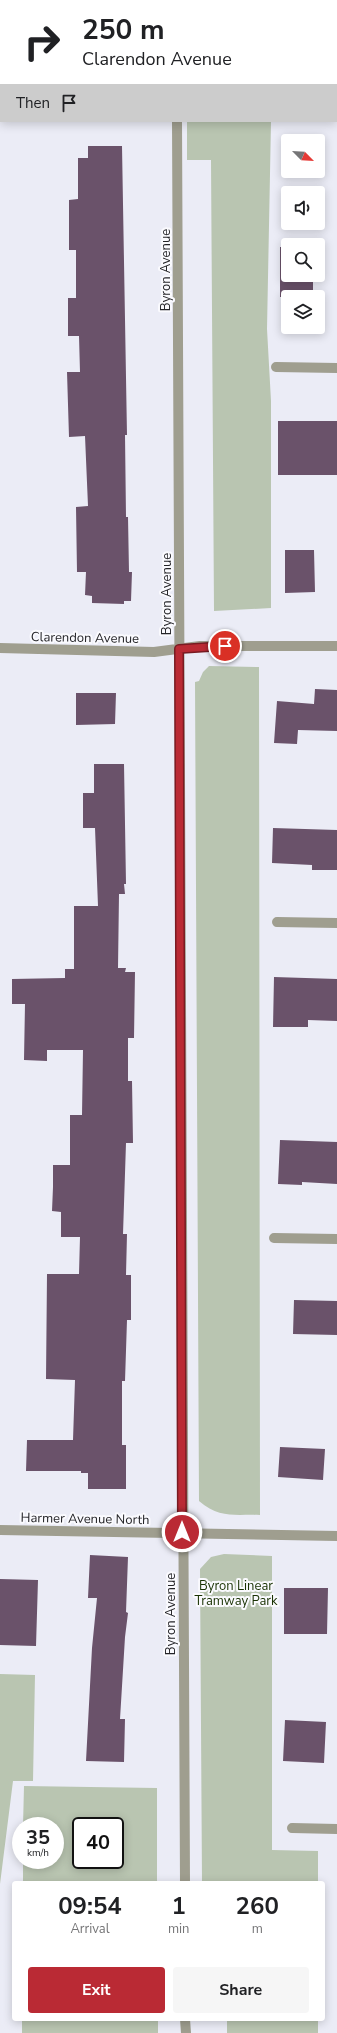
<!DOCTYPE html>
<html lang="en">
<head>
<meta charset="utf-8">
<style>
  body { margin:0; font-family:"Nunito Sans",sans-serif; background:#f6f6f6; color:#202124; height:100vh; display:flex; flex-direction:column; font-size:15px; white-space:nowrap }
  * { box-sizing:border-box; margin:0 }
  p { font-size:13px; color:#757577 }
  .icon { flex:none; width:22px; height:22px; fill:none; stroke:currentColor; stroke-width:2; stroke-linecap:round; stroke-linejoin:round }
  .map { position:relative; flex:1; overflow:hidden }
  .drawer { position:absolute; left:12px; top:1881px; width:313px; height:140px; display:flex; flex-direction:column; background:#fff; border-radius:4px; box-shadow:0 2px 10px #0003 }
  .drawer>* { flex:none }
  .hud { position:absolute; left:0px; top:0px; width:337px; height:122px; box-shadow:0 2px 10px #0003; background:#fff; color:#202124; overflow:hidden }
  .needle { width:26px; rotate:114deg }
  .tools { position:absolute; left:281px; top:134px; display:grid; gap:8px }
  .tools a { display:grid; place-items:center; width:44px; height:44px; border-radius:4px; background:#fff; box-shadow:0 2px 10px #0003; font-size:20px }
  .speed { position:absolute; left:12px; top:1817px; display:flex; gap:8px; font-size:20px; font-weight:700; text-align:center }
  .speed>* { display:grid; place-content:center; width:52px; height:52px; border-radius:50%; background:#fff; box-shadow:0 2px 10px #0003; line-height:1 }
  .speed small { font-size:10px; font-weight:400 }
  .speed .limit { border:2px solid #111; border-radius:6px; background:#fff; color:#111 }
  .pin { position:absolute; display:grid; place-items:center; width:34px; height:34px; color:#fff; margin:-17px; border:2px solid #fff; border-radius:50%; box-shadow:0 1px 4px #0007 }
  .me { position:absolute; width:44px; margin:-22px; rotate:0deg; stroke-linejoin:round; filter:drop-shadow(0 0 3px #0008) }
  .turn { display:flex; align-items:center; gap:14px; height:84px; padding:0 16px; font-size:18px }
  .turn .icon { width:52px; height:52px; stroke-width:2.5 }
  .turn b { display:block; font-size:28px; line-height:34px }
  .then { display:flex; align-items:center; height:38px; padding:0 16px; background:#0003; gap:8px; font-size:15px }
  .eta { display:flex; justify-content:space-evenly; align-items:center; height:68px; text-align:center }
  .eta b { font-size:24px; font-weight:700; line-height:28px }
  .primary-button { display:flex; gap:8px; margin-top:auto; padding:8px 16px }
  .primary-button a { flex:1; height:46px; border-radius:4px; background:#ba2a34; color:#fff; font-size:16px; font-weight:700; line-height:46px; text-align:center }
  .primary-button a+a { background:#f6f6f6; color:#202124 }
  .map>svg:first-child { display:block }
</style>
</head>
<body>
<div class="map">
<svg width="337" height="2033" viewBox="0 0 337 2033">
  <rect width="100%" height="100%" fill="#ebecf6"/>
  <path fill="#b9c5b1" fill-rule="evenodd" d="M 186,0 L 287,0 L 287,1 L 186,1 Z
    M 187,121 L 297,121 L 297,122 L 271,122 L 267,329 L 271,401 L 271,608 L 214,611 L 211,160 L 187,160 Z
    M 209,666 L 259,667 L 260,1515 C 235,1514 220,1519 199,1501 L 195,682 L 199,681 L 203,672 Z
    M 224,1554 L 272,1556 L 272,1850 L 318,1851 L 318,1883 L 202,1883 L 200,1569 L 211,1557 Z
    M 0,1674 L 35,1675 L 33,1781 L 13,1781 L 0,1884 Z
    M 24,1786 L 157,1788 L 157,1883 L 23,1883 L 23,1860 L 55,1860 L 55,1826 L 23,1826 ZM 81,1826 L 115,1826 L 115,1860 L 81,1860 Z
    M 22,2019 L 158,2019 L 158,2033 L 22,2033 Z
    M 227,2019 L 318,2019 L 318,2033 L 227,2033 Z"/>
  <path fill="#6a526a" d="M 88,146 L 122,146 L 127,435 L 125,435 L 126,517 L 128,517 L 129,572 L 132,572 L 131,601 L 124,601 L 124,604 L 92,603 L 92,596 L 85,595 L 86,572 L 77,572 L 76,507 L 88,506 L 85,436 L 69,437 L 67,372 L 80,372 L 79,336 L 68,336 L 68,298 L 76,298 L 76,250 L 69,250 L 69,200 L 78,199 L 78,158 L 88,158 Z
    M 280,247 L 288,247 L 288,275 L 313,275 L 313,297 L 280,297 Z
    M 278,421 L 337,421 L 337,475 L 278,475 Z
    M 285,550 L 314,550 L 315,592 L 285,593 Z
    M 315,689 L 337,690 L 337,731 L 298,730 L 297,744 L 274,743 L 277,701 L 314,704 Z
    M 76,693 L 116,693 L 115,724 L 76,725 Z
    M 94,764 L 124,764 L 126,884 L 124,884 L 125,894 L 119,894 L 118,968 L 126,968 L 125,972 L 135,972 L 134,1038 L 128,1038 L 128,1081 L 132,1081 L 133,1143 L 126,1143 L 123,1234 L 127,1234 L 126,1275 L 131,1275 L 131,1320 L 127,1320 L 125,1381 L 122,1381 L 122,1445 L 126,1445 L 126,1489 L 88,1489 L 88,1473 L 81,1473 L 81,1471 L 26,1471 L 27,1440 L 73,1440 L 75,1380 L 46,1379 L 47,1274 L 79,1274 L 80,1237 L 61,1237 L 61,1212 L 52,1211 L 53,1187 L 53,1165 L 70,1165 L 70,1115 L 82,1115 L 83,1050 L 47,1050 L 47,1061 L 24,1060 L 25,1004 L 12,1004 L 12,979 L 65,978 L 65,969 L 74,969 L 74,906 L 98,906 L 95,828 L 83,828 L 83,793 L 94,793 Z
    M 273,828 L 337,830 L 337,870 L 312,870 L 312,865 L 272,863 Z
    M 274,977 L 337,979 L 337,1021 L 308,1020 L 308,1027 L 273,1027 Z
    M 280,1140 L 337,1142 L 337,1184 L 302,1182 L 302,1185 L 278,1184 Z
    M 294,1300 L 337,1301 L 337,1335 L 293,1334 Z
    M 280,1447 L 325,1449 L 323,1480 L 278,1477 Z
    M 90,1555 L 128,1557 L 126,1612 L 128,1613 L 125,1637 L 120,1719 L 125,1719 L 124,1762 L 86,1761 L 92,1648 L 97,1598 L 88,1598 Z
    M 0,1579 L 38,1580 L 36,1646 L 0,1645 Z
    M 284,1588 L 328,1588 L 327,1634 L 284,1634 Z
    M 285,1720 L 326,1722 L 324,1763 L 283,1761 Z"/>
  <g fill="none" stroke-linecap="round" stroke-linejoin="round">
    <path stroke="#9f9e8f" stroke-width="10" d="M 175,0 L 175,1
      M 336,88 L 337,88
      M 177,121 L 185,1883
      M 276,367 L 337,368
      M 0,648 L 154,652 L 200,646 L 337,646
      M 277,922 L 337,923
      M 274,1238 L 337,1239
      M 0,1530 L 337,1536
      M 292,1828 L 337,1829
      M 185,2019 L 186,2033"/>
  </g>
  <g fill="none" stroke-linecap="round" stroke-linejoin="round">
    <defs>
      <path id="route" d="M 182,1532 L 179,649 L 225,646"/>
    </defs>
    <use href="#route" stroke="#791b22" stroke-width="10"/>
    <use href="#route" stroke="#ba2a34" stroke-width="7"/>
  </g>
  <g text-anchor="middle" stroke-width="4" stroke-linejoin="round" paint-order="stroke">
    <g font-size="13" fill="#242428" stroke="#fafafe">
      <text transform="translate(165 270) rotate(-90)" y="5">Byron Avenue</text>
      <text transform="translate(166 594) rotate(-90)" y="5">Byron Avenue</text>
      <text transform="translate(85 637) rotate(1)" y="5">Clarendon Avenue</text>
      <text transform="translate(85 1518) rotate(1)" y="5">Harmer Avenue North</text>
      <text transform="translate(170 1614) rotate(-90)" y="5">Byron Avenue</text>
    </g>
    <g font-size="13" fill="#193203" stroke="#fafafe">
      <text x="236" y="1590">Byron Linear<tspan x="236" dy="15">Tramway Park</tspan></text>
    </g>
  </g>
</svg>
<div class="tools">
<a><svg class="needle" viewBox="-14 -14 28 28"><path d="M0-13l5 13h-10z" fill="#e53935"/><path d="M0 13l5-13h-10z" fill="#757577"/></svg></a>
<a><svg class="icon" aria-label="sound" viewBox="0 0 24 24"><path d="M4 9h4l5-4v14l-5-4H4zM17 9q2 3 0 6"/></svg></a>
<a><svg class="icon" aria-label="search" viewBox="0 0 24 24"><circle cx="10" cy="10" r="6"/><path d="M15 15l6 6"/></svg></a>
<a><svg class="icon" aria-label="layers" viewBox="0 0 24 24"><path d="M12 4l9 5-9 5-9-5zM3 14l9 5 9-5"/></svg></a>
</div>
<div class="speed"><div>35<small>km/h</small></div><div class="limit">40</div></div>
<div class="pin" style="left:225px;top:646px;background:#d93025"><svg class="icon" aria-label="arrive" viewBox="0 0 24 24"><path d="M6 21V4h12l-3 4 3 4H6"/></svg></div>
<svg class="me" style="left:182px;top:1532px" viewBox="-20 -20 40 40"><circle r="17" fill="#ba2a34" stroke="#fff" stroke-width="3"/><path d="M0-11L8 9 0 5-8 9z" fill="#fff"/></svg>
<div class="hud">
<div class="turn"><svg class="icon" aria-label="right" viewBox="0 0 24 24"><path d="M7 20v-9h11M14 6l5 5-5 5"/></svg><div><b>250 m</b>Clarendon Avenue</div></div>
<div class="then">Then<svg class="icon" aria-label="arrive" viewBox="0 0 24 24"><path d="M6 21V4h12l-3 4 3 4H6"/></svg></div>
</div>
<section class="drawer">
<div class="eta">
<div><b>09:54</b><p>Arrival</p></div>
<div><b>1</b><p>min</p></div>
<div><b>260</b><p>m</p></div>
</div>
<div class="primary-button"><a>Exit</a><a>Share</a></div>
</section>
</div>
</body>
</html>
